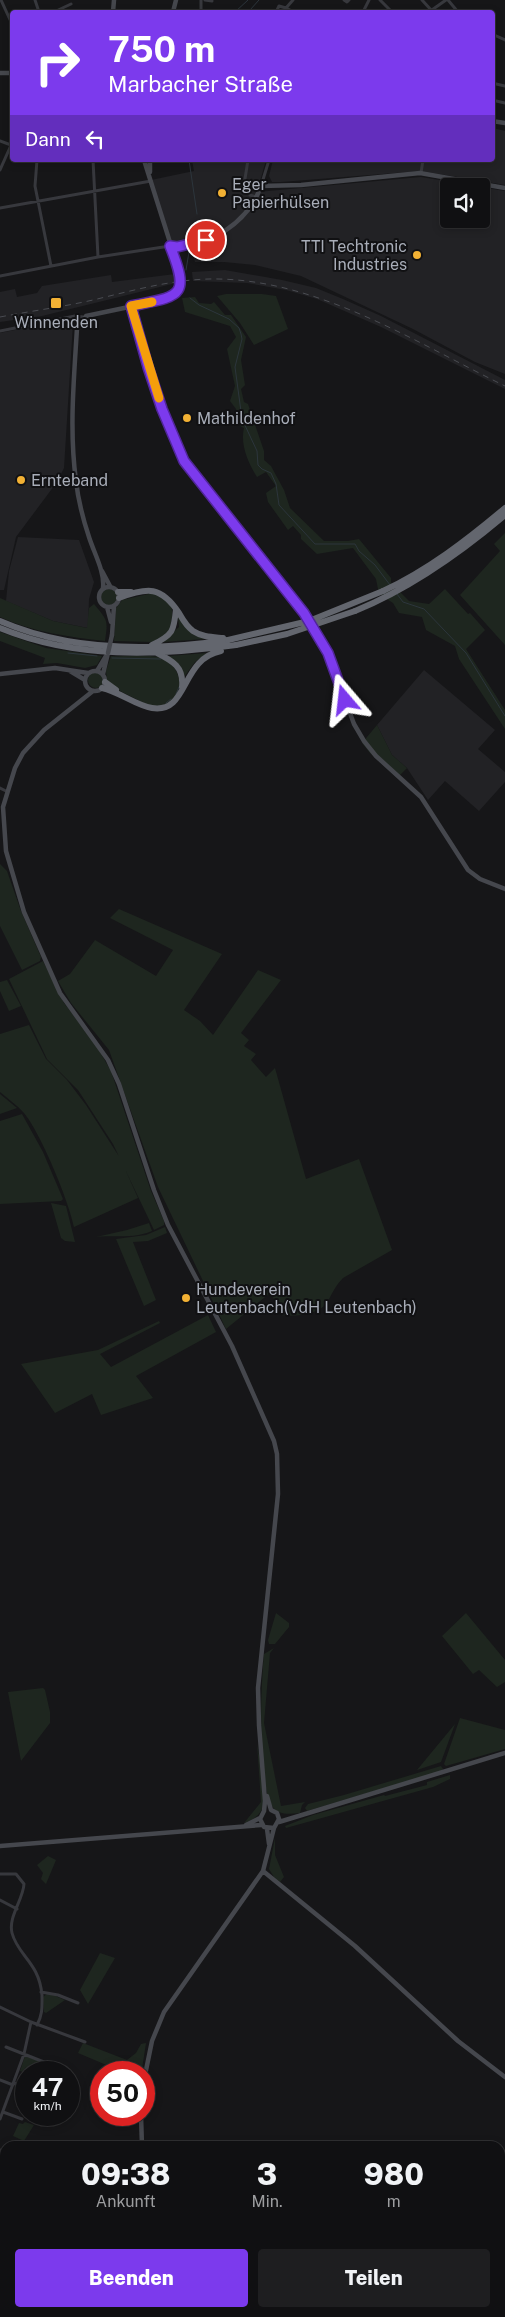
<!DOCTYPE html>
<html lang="de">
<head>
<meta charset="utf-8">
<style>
  body { margin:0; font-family:"Public Sans",sans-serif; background:#1e1e20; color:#f1f3f6; height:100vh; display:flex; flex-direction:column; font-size:19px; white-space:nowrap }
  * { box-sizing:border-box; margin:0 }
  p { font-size:16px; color:#9c9d9f }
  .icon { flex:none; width:28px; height:28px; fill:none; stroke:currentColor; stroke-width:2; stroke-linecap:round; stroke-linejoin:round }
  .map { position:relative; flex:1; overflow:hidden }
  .panel { position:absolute; left:0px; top:2141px; width:505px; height:176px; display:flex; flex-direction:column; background:#101012; border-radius:15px 15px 0 0; box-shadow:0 2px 8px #0003,0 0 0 1px #303032 }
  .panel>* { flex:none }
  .banner { position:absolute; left:10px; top:10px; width:485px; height:152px; border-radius:5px; box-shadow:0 2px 8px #0003,0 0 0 1px #303032; background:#7c3aed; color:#fff; overflow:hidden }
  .buttons { position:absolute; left:440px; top:178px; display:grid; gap:10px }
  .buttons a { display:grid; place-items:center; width:50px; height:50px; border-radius:5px; background:#101012; box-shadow:0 2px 8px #0003,0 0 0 1px #303032; font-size:25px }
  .speed { position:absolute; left:15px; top:2061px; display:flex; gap:10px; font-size:25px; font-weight:700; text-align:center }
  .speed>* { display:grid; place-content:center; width:65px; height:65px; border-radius:50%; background:#101012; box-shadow:0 2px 8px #0003,0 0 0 1px #303032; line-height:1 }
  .speed small { font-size:12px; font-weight:400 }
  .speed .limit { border:8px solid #d22; background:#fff; color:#111 }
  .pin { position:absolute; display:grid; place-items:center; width:42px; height:42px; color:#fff; margin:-21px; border:2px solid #fff; border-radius:50%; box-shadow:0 1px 5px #0007 }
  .me { position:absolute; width:55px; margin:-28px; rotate:343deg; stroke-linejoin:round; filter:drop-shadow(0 0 4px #0008) }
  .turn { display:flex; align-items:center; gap:18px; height:105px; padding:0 15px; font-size:22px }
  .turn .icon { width:65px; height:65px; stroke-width:2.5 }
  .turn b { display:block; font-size:35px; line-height:42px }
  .then { display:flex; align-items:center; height:48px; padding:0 15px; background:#0003; gap:10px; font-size:19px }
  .eta { display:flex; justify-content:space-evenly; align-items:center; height:85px; text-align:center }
  .eta b { font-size:30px; font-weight:800; line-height:35px }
  .primary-button { display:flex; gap:10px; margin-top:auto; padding:10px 15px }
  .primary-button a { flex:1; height:58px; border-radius:5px; background:#7c3aed; color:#fff; font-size:20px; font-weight:800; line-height:58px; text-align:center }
  .primary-button a+a { background:#1e1e20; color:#f1f3f6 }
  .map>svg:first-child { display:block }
</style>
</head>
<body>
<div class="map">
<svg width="505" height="2317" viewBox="0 0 505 2317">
  <rect width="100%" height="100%" fill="#161618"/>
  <path fill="#222225" d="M 493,128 L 505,131 L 505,185 L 421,171 L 281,182 L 272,182 L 269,176 L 273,160 L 492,160 Z
    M 192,160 L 266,160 L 257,192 L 421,177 L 476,186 L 449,186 L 449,219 L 481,219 L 481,187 L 505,191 L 505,374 L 475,362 L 413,329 L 301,276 L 255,265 L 224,262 L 195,262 L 190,241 L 171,245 L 151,180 L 194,171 Z
    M 225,270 L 282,280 L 316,288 L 343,299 L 381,316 L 505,380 L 505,389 L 381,327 L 317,299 L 286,290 L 247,283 L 193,281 L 192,272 Z
    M 175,274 L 176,283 L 42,316 L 0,322 L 0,292 L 15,289 L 17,297 L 37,293 L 42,286 L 111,275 L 112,282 Z
    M 69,319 L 73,323 L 64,468 L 57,482 L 16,537 L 4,590 L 0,590 L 0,333 Z
    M 18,537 L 79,540 L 94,582 L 89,599 L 88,628 L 53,621 L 6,601 L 9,571 Z
    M 424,670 L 495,730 L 478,749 L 505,772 L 505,782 L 479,811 L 445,781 L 428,800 L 407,768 L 392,755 L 377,725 Z"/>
  <path fill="#1e261f" d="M 226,294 L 262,294 L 276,296 L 288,329 L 254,345 L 240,323 L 217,296 Z
    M 195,297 L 199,303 L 211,304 L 214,302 L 225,315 L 231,315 L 246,337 L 241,360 L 245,385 L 241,389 L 244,402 L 248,404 L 264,451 L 264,460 L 271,466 L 284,490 L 290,508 L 324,541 L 348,541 L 359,539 L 391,578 L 391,583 L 409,601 L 429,604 L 445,589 L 468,614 L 470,613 L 485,630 L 466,649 L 505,710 L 505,729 L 459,659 L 455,646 L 426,630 L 422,617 L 399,613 L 393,603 L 379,594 L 376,579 L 353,548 L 317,554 L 301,539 L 301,535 L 293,526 L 288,530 L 268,502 L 266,493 L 276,486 L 266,472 L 257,477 C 248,463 240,444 244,428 L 240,426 L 236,409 L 230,401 L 235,386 L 227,349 L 236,337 L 230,326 L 185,312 L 182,298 Z
    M 505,533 L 505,645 L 460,595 L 500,551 L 494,544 Z
    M101 597a8 8 0 1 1 16 0a8 8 0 1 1-16 0Z
    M 153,593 C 177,601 174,613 168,634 L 152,642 L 114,641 L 116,608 L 122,600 Z
    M 0,598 L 53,621 L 87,628 L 89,608 L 94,604 C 108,621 108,620 105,641 C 69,637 33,632 0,617 Z
    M 178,617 L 205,639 L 162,642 L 179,627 Z
    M 0,632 L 46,648 L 102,656 L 97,665 L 85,668 L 57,663 L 43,664 L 45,658 L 0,641 Z
    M 207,653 L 195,662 L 184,677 L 168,656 Z
    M 111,656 C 124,657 151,654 162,658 C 188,669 184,707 155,706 C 146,705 138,700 130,696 C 122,692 113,688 107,681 L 106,671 Z
    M88 680a8 8 0 1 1 16 0a8 8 0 1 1-16 0Z
    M 377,725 L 392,755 L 407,768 L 397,778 L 370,753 L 362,743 Z
    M 0,864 L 7,871 L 21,911 L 41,957 L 40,961 L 22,970 L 0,926 Z
    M 119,909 L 222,954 L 184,1010 L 200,1021 L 213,1035 L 258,970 L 281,980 L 241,1033 L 249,1040 L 244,1046 L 256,1054 L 251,1060 L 266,1077 L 275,1068 L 306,1179 L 359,1159 L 392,1250 L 343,1278 C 336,1285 333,1292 328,1301 C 320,1315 295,1317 281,1315 L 281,1310 L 270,1293 L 226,1329 L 158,1187 L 109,1050 L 71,1003 L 58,981 L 70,974 L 95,940 L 156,976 L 173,950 L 110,918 Z
    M 43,961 L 64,1003 L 93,1040 L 111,1071 L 151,1191 L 164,1221 L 164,1225 L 154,1230 L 113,1144 L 78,1090 L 47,1059 L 9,979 Z
    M 7,980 L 21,1006 L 9,1011 L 0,991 L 0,982 Z
    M 29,1025 L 46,1059 L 67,1080 L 86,1105 L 120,1158 L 138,1198 L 74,1227 C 69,1201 40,1132 24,1113 C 17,1105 8,1099 0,1092 L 0,1034 Z
    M 0,1094 L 17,1108 L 0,1114 Z
    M 22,1114 L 43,1152 L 63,1199 L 61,1201 L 0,1204 L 0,1121 Z
    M 51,1203 L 66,1206 L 75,1242 L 65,1241 L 61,1238 Z
    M 149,1223 L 152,1231 C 134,1239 115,1235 96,1237 L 127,1230 Z
    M 165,1227 L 167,1233 L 148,1241 L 133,1242 L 156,1300 L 144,1306 L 116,1239 L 146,1235 Z
    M 208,1315 L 216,1332 L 136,1376 L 153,1398 L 101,1415 L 92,1394 L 55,1413 L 21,1364 L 98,1350 L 159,1321 L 160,1323 L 100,1354 L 111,1367 Z
    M 276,1613 L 289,1623 L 289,1627 L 275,1644 L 269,1644 L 268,1640 Z
    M 466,1613 L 505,1660 L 505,1682 L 497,1687 L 479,1670 L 473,1674 L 442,1636 Z
    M 274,1648 L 270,1653 L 264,1723 L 281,1806 L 305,1802 L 302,1805 L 300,1813 C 290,1814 279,1816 272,1806 C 257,1781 261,1685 264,1654 Z
    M 43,1688 L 45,1690 L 50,1712 L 50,1723 L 21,1761 L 8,1692 Z
    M 460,1718 L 505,1730 L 505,1749 L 446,1766 L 444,1764 Z
    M 455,1724 L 441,1762 L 417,1770 Z
    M 257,1743 C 259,1757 268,1798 262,1809 C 258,1817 252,1820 244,1823 L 261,1802 Z
    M 441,1766 L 443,1769 L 442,1771 L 307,1811 L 305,1808 L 308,1804 L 344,1795 Z
    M 450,1775 L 450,1779 L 433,1787 L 286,1828 L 285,1826 L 313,1815 L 384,1795 L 385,1796 L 427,1785 L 427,1782 Z
    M 275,1838 L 275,1855 L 284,1877 L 280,1882 L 274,1877 L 269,1869 Z
    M 48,1856 L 56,1860 L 46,1884 L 41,1879 L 43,1873 L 37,1865 Z
    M 100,1953 L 115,1958 L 88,2004 L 80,1990 Z
    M 48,1993 L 65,2000 L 46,2013 L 44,2012 L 43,1997 Z
    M 83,2043 L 127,2060 L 136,2053 L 141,2044 L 146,2043 L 142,2069 L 139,2072 L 123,2072 L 78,2053 Z
    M 25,2056 L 50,2065 L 49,2072 L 26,2073 L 20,2071 Z
    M 25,2122 L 34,2125 L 24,2141 L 13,2136 L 19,2123 L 23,2124 Z"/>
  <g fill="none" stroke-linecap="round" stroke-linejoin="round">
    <path stroke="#2c353c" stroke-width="1" d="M 250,10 L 259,0
      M 235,12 L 248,0
      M 189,160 L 197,214
      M 192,239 L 196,226
      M 186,270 L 189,252
      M 190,298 L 199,305 L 229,319 L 239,328 L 241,334 L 242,339 L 235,367 L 242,419 L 257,451 L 258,465 L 262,469 L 271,473 L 276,484 L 279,505 L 315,544 L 355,544 L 359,551 L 375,565 L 390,585
      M 397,594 L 403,602 L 424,609 L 466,653 L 505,716
      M 68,653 L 97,656
      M 112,658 L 161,659
      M 176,694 L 179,687
      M 166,703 L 171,699"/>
    <path stroke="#37383d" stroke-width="3" d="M 1,0 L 12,24
      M 35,0 L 39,12
      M 201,0 L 201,10 L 204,11
      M 205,0 L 212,1
      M 344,0 L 347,2 L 349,0
      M 380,0 L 392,12
      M 422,0 L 432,11
      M 448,0 L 458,12
      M 286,8 L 294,12
      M 54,12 L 71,4
      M 276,12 L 279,6 L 286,8 L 293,0
      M 363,12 L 369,0
      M 429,12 L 446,0
      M 492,34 L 505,40
      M 492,83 L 505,86
      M 492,100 L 505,103
      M 0,141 L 11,145
      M 37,160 L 35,186 L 51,266
      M 93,160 L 98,257
      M 248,160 L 244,185 L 250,195 L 256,197
      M 0,170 L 12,143
      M 421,173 L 423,160
      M 261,186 L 269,160
      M 0,208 L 151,181
      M 0,276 L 98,257 L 170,246
      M 0,331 L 75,316 L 83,317
      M 0,788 L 6,791
      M 0,1874 L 16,1874 L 24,1884 C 23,1900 8,1917 12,1933 C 18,1956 39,1962 42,1995 C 42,2006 43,2014 37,2025
      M 0,1900 L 17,1909
      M 41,1992 L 58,1995 L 78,2003
      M 0,2007 L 31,2022 L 85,2042
      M 6,2047 L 54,2066
      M 0,2080 L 13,2085
      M 14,2083 L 26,2088
      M 3,2112 L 22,2119
      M 0,2119 L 24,2054 L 31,2022
      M 0,2150 L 5,2151
      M 0,2171 L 5,2172
      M 0,2186 L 1,2186"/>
    <path stroke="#45474d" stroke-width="4.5" d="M 113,12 L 114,0
      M 173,12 L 176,0
      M 0,73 L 12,73
      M 492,121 L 505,123
      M 150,160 L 150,172
      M 170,246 C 208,250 249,221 261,186 L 301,185 L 420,173 L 505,188
      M 131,306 L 148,367 L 162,409 L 170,431 L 184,461 L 283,584 L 316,631 L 328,653 L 354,724 L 364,741 L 376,756 L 421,797 L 468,870 L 480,879 L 505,889
      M 102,571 L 110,586
      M99 597a10 10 0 1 1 20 0a10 10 0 1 1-20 0Z
      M 103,588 C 105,572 94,553 89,537 C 83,519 78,499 76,481 C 69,430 74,379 77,328 L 86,316 L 167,299 C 179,294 183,286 180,274 L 144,160
      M 107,607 L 111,622
      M 112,635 L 114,606
      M85 681a10 10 0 1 1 20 0a10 10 0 1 1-20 0Z
      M 70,671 L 85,680
      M 97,671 L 106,656
      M 0,674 L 55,668 L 88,673
      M 103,674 L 108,653
      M 93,691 L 44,730 L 23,753 L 15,768 L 3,807 L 6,851 L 24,912 L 60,993 L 108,1060 L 119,1084 L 154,1190 L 168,1225 L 232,1346 L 274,1441 L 277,1454 L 278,1494 L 258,1688 L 259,1725 L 265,1801 L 264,1811 L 260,1819 L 264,1827 L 274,1828
      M 279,1822 L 505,1753
      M 246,1825 L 260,1818
      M 267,1829 L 269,1844
      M 0,1846 L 261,1825
      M 263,1871 L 355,1946 L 458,2041 L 505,2077
      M 144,2080 L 152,2041 L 164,2012 L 263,1871 L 274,1828 L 279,1819 L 277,1813 L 271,1810 L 267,1796
      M 141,2115 L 142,2146
      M 176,2312 L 177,2317"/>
    <path stroke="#63666e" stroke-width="6" d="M 383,591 C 428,570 467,540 505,508
      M 118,592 L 131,592
      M 119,598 C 148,587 161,586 179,613 C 183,620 186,626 193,631 C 202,637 212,637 223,638
      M 355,611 C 411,588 459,554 505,515
      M 0,621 C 71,652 154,651 228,640
      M 0,628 C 75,659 157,656 236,645
      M 152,645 C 173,635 174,631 176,609
      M 157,653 C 173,661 184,667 182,687
      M 105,682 L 116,690
      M 102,688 C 120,692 135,705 152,708 C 189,714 180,659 221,651"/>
    <path stroke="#4a4c52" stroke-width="1" stroke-dasharray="6 5" stroke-linecap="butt" d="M 0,317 C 31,311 62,307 93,300 C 131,291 169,280 209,279 C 314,277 413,341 505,386"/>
    <path stroke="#45474d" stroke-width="4.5" d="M 108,653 L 112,635"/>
    <path stroke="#63666e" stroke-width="6" d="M 228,640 L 309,621 L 383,591
      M 236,645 L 287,634 L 355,611"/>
  </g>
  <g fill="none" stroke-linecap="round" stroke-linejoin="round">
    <defs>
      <path id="route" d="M 206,240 L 177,247 L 170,246 C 191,298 180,296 131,306 L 148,367 L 162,409 L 184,461 L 304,613 L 328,653 L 345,700"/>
    </defs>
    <use href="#route" stroke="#51269a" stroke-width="12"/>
    <use href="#route" stroke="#7c3aed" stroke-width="9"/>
    <path stroke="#f59e0b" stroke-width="9" d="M 152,302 L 131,306 L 159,398"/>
  </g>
  <g fill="#f2b134" stroke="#111113" stroke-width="2">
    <circle cx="222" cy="193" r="5"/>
    <circle cx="417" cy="255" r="5"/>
    <rect x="50" y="297" width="12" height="12" rx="2.5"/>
    <circle cx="187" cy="418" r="5"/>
    <circle cx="21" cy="480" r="5"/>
    <circle cx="186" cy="1298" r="5"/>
  </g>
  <g text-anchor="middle" stroke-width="4" stroke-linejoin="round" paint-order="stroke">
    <g font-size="16" fill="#a8adb8" stroke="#111113" text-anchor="start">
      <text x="232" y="190">Eger<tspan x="232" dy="18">Papierhülsen</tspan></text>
      <text x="407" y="252" text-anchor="end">TTI Techtronic<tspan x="407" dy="18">Industries</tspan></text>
      <text x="56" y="328" text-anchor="middle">Winnenden</text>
      <text x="197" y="424">Mathildenhof</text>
      <text x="31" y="486">Ernteband</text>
      <text x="196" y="1295">Hundeverein<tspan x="196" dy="18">Leutenbach(VdH Leutenbach)</tspan></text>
    </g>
  </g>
</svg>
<div class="buttons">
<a><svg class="icon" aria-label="sound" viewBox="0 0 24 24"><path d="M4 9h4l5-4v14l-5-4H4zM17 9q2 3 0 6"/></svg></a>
</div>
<div class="speed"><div>47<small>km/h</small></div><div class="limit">50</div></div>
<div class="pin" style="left:206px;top:240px;background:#d93025"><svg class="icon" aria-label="arrive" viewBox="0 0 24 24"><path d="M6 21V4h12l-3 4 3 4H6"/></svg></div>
<svg class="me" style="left:345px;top:700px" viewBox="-20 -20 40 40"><path d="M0-17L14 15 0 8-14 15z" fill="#7c3aed" stroke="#fff" stroke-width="4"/></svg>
<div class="banner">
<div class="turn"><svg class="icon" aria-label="right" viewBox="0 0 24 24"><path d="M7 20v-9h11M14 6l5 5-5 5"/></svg><div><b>750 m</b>Marbacher Straße</div></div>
<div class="then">Dann<svg class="icon" aria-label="left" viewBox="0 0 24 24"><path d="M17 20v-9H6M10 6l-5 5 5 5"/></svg></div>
</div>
<section class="panel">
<div class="eta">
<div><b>09:38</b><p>Ankunft</p></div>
<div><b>3</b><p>Min.</p></div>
<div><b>980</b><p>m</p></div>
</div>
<div class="primary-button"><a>Beenden</a><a>Teilen</a></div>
</section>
</div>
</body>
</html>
